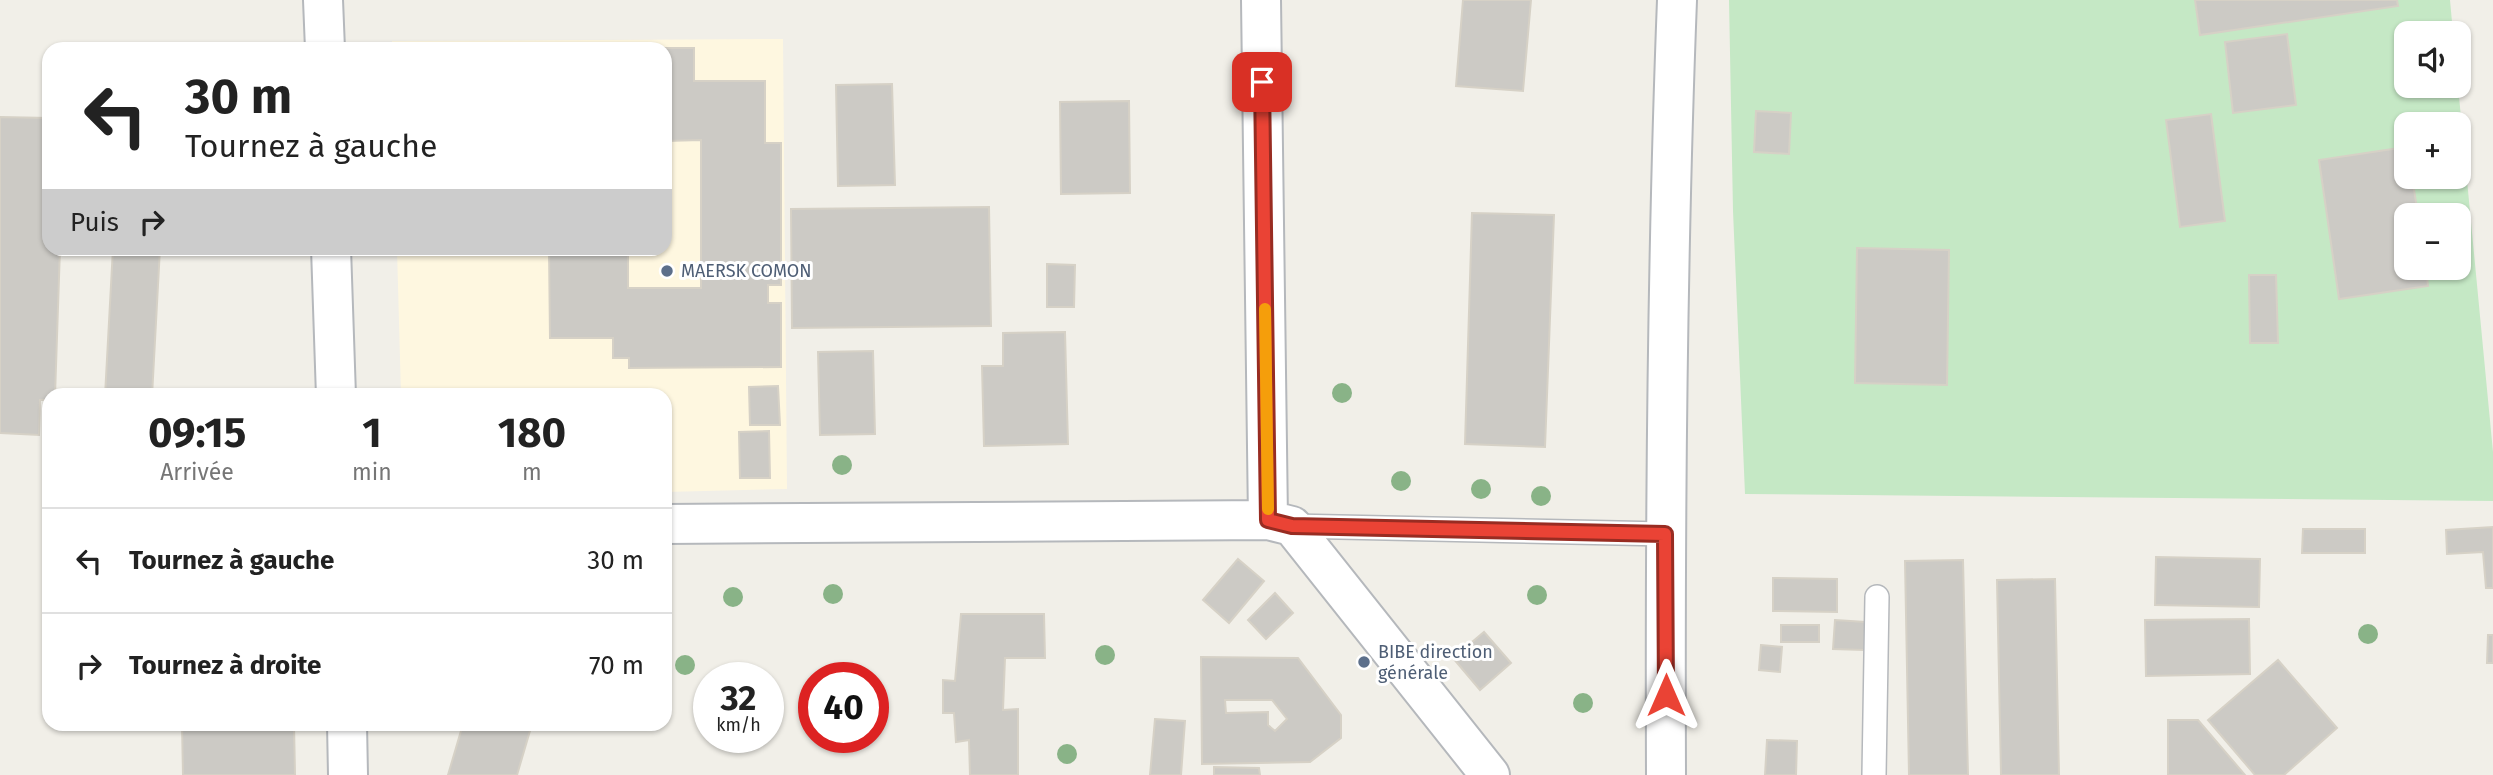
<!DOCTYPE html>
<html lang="fr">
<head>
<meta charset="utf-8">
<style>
  body { margin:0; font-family:"Fira Sans",sans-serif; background:#f6f6f6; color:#222; height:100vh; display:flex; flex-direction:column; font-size:26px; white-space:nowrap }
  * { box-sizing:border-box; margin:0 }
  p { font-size:23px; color:#767676 }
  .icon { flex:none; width:38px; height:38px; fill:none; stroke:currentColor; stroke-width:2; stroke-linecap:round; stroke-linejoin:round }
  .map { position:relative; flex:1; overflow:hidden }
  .side { position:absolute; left:42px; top:388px; width:630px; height:343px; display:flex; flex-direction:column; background:#fff; border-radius:21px; box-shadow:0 2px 5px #0004 }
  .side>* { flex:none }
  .top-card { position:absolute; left:42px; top:42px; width:630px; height:214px; border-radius:21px; box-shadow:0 2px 5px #0004; background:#fff; color:#222; overflow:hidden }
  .controls { position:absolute; left:2394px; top:21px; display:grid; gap:14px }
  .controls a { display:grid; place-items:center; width:77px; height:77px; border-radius:14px; background:#fff; box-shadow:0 2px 5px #0004; font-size:35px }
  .speed { position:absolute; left:693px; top:662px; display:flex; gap:14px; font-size:35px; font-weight:700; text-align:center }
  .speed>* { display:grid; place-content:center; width:91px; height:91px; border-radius:50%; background:#fff; box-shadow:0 2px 5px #0004; line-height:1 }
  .speed small { font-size:18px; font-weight:400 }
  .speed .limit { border:10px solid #d22; background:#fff; color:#111 }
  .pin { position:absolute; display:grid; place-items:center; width:60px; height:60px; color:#fff; margin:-30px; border-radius:14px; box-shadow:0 4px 10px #0006 }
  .me { position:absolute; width:77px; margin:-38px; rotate:0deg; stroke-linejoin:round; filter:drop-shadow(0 0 5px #0008) }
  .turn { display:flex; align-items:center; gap:24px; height:147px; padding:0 28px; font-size:32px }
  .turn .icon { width:91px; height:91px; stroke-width:2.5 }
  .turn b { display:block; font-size:49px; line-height:60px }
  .then { display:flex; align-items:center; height:66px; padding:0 28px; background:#0003; gap:14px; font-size:26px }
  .eta { display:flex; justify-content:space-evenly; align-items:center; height:119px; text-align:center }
  .eta b { font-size:42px; font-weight:700; line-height:49px }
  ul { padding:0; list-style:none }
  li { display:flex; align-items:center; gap:21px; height:105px; padding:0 28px; border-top:2px solid #e0e0e0 }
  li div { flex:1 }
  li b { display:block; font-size:26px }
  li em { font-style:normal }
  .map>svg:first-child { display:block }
</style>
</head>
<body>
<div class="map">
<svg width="2493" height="775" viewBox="0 0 2493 775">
  <rect width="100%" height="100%" fill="#f1efe8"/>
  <path fill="#fef7e0" d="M 783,39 L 787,489 L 665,492 L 665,396 L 401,395 L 397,249 L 665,248 L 665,49 L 392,49 L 392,41 Z"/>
  <path fill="#c5e8c5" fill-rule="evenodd" d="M 1729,0 L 2450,0 L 2453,33 L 2406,33 L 2406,86 L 2458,86 L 2493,452 L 2493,501 L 1745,494 L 1733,211 ZM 2406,124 L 2459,124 L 2459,177 L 2406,177 ZM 2406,215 L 2459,215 L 2459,268 L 2406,268 Z"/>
  <path fill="#cccac5" stroke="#d6d1c6" stroke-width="2" fill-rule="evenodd" d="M 1463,0 L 1531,0 L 1523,91 L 1456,86 Z
    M 2195,0 L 2397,0 L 2398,6 L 2200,35 Z
    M 2287,34 L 2296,105 L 2233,113 L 2225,42 Z
    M 622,48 L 694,48 L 694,81 L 765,81 L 765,143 L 781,143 L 781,285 L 768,285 L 768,303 L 781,303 L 781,367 L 629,368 L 629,358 L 613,358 L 613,338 L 550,338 L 549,248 L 665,248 L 665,49 Z
    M 892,84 L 895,185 L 838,186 L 836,85 Z
    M 1129,101 L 1130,193 L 1061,194 L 1060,102 Z
    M 1756,111 L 1791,113 L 1789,154 L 1754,152 Z
    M 2211,114 L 2225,221 L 2180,227 L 2166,120 Z
    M 0,117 L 49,118 L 49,248 L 60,248 L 55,396 L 49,396 L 49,400 L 40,400 L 39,435 L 0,433 Z
    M 701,140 L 701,288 L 628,288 L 628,248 L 665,248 L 665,141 Z
    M 2406,147 L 2406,177 L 2412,177 L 2418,215 L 2406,215 L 2406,268 L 2426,268 L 2428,286 L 2339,299 L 2319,160 Z
    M 989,207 L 991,326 L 792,328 L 791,209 Z
    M 1472,213 L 1554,215 L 1545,447 L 1465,444 Z
    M 113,248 L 160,248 L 152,396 L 105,396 Z
    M 1857,248 L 1949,250 L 1947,385 L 1855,383 Z
    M 1047,264 L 1075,265 L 1074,307 L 1047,307 Z
    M 2249,275 L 2276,275 L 2278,343 L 2250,343 Z
    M 1065,332 L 1068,444 L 984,446 L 982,366 L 1003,366 L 1003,333 Z
    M 873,351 L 875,434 L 820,435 L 818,352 Z
    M 778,386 L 780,425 L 750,425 L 749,387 Z
    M 769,431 L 770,478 L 740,478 L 739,432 Z
    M 2493,527 L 2493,588 L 2486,588 L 2483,552 L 2447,554 L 2446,530 Z
    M 2303,529 L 2365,529 L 2365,553 L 2302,553 Z
    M 2156,557 L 2260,559 L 2259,607 L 2155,605 Z
    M 1238,559 L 1264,581 L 1229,623 L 1203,600 Z
    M 1963,560 L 1968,775 L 1909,775 L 1905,561 Z
    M 1773,578 L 1837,579 L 1837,612 L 1773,611 Z
    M 2055,579 L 2059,775 L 2001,775 L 1997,580 Z
    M 1275,593 L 1293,613 L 1266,639 L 1248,620 Z
    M 961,614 L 1044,614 L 1045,658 L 1005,658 L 1003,710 L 1018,709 L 1018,775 L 970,775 L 969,740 L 956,742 L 954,713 L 943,713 L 943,680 L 955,681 Z
    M 2249,619 L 2250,674 L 2146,676 L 2145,620 Z
    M 1835,620 L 1865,622 L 1864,650 L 1833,649 Z
    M 1781,625 L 1819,625 L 1819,642 L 1781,642 Z
    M 1484,632 L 1511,663 L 1480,690 L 1453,658 Z
    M 2488,635 L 2493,635 L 2493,663 L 2487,663 Z
    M 1761,645 L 1782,647 L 1780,672 L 1759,670 Z
    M 1201,657 L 1298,658 L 1341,715 L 1341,738 L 1310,762 L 1202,764 ZM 1225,700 L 1272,700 L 1287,719 L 1275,731 L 1268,725 L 1268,712 L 1226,713 Z
    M 2278,660 L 2337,728 L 2284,775 L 2255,775 L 2208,720 Z
    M 1155,719 L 1185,721 L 1181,775 L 1150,775 Z
    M 2168,720 L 2198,720 L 2245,775 L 2168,775 Z
    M 182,724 L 294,724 L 295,775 L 183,775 Z
    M 463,724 L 532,724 L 517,775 L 448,775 Z
    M 1767,740 L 1797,741 L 1796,775 L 1765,775 Z
    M 1214,767 L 1259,768 L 1260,775 L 1214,775 Z"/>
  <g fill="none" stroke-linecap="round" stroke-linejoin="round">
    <defs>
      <path id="service" d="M 1292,526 L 1665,534
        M 1874,775 L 1877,597"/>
      <path id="minor" d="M 323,0 L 325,49
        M 1261,0 L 1268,520
        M 331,248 L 336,396
        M 665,524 L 1268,520 L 1292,526 L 1490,775
        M 347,724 L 348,775"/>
      <path id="tertiary" d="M 1666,775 C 1665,516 1667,258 1677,0"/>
    </defs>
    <use href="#service" stroke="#b5b8bc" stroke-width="26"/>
    <use href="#minor" stroke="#b5b8bc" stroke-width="42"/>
    <use href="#tertiary" stroke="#b5b8bc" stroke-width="42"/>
    <use href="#service" stroke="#fff" stroke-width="23"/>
    <use href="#minor" stroke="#fff" stroke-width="38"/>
    <use href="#tertiary" stroke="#fff" stroke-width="38"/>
  </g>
  <g fill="#89b387">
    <circle cx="1342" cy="393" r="10"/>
    <circle cx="842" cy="465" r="10"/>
    <circle cx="1401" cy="481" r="10"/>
    <circle cx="1481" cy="489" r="10"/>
    <circle cx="1541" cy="496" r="10"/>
    <circle cx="833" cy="594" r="10"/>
    <circle cx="1537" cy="595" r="10"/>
    <circle cx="733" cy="597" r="10"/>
    <circle cx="2368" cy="634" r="10"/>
    <circle cx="1105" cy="655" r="10"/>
    <circle cx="685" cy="665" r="10"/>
    <circle cx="1583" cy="703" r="10"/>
    <circle cx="1067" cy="754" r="10"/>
  </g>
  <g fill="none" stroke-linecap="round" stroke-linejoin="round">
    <defs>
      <path id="route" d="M 1262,82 L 1268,520 L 1292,526 L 1665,534 L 1666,695"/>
    </defs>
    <use href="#route" stroke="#982c22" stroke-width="18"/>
    <use href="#route" stroke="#ea4335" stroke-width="12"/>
    <path stroke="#f59e0b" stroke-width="12" d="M 1265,309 L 1268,509"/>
  </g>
  <g fill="#5c6f8a" stroke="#fff" stroke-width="2.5">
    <circle cx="667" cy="271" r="7"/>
    <circle cx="1364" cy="662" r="7"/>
  </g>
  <g text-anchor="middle" stroke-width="6" stroke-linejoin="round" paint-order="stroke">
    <g font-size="18" fill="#4e5e75" stroke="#fff" text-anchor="start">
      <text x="681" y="277">MAERSK COMON</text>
      <text x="1378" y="658">BIBE direction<tspan x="1378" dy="21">générale</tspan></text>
    </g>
  </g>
</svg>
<div class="controls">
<a><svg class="icon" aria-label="sound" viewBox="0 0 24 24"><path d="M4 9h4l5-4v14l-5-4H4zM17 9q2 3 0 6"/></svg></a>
<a>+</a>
<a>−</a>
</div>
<div class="speed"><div>32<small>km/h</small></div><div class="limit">40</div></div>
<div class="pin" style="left:1262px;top:82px;background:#d93025"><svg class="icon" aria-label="arrive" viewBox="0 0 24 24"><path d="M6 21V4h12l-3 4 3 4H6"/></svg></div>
<svg class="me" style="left:1666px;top:695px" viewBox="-20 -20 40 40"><path d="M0-17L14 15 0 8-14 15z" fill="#ea4335" stroke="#fff" stroke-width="4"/></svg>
<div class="top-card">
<div class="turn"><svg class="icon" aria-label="left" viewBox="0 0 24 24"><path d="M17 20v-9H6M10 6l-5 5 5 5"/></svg><div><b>30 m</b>Tournez à gauche</div></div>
<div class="then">Puis<svg class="icon" aria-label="right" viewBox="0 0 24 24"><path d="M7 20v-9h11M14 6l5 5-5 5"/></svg></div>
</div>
<section class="side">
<div class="eta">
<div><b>09:15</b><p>Arrivée</p></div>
<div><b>1</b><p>min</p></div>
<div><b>180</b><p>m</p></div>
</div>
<ul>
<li><svg class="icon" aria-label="left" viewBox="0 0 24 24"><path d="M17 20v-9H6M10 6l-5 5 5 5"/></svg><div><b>Tournez à gauche</b></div><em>30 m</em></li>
<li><svg class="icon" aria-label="right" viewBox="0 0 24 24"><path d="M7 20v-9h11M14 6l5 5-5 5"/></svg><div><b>Tournez à droite</b></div><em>70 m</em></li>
</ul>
</section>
</div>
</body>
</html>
